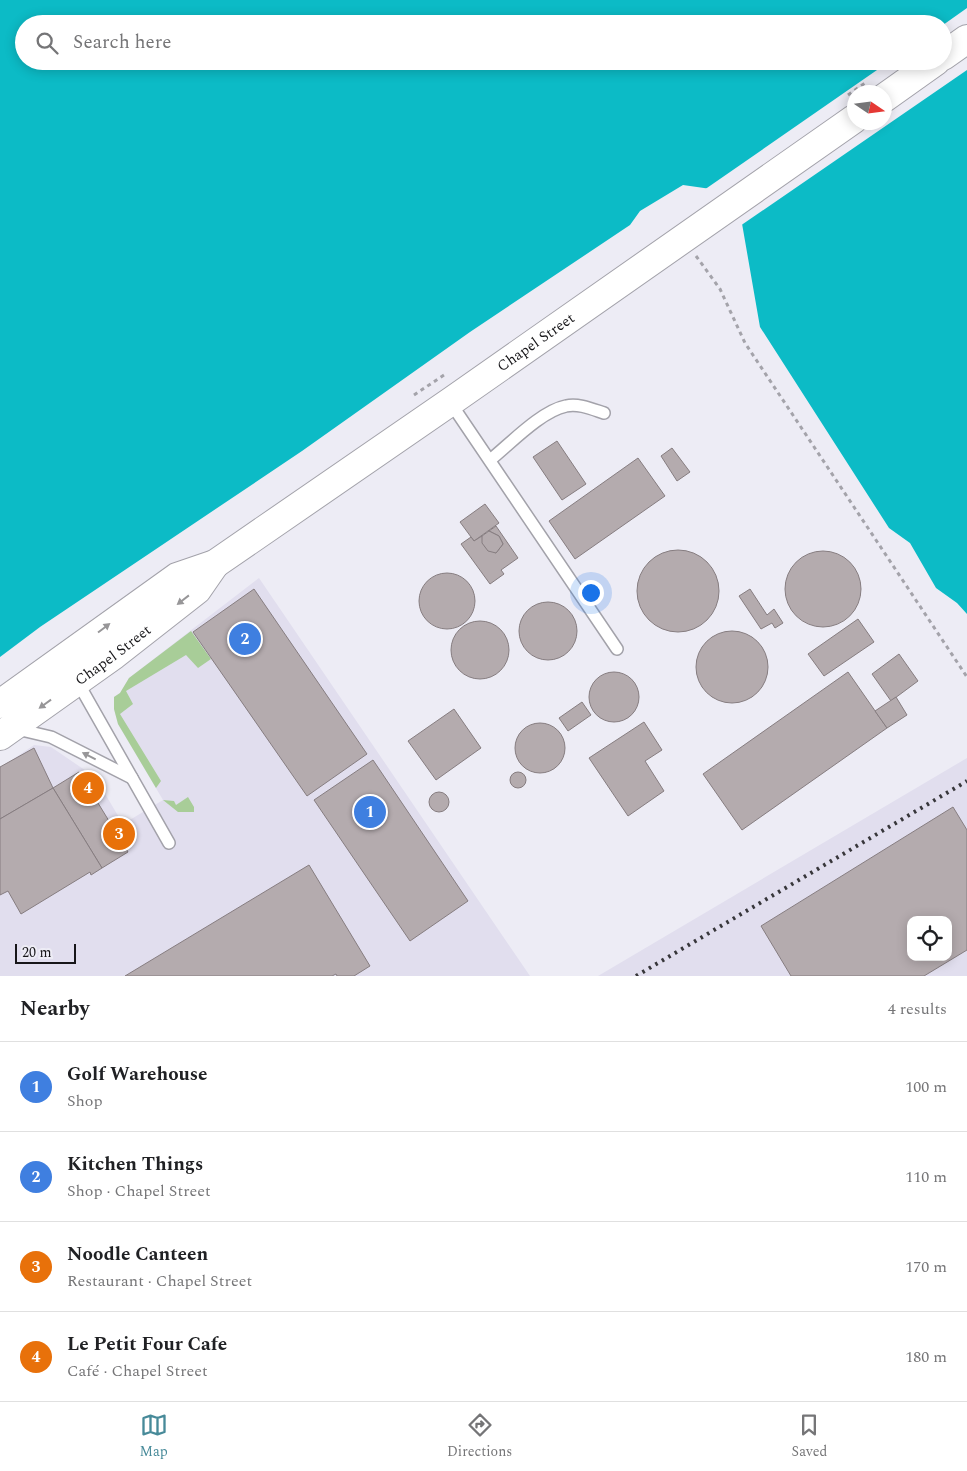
<!DOCTYPE html>
<html lang="en">
<head>
<meta charset="utf-8">
<style>
  :root { --surface:#fff; --page:#f2f2f2; --text:#202124; --muted:#757577; --line:#e0e0e0; --accent:#478a99 }
  body { margin:0; font-family:Spectral,serif; background:var(--page); color:var(--text) }
  .controls { position:absolute; right:15px; bottom:15px; display:grid; overflow:hidden; border-radius:10px; box-shadow:0 2px 12px #0003 }
  .controls button { width:45px; height:45px; display:grid; place-items:center; padding:0; border:0; border-bottom:1px solid var(--line); background:var(--surface); color:var(--text); font:25px sans-serif }
  .compass { position:absolute; left:847px; top:85px; width:45px; height:45px; border-radius:50%; background:var(--surface); box-shadow:0 2px 12px #0003; rotate:103deg }
  .scale { position:absolute; left:15px; bottom:12px; width:61px; box-sizing:border-box; padding-left:5px; border:2px solid #171619; border-top:0; font-size:14px; line-height:18px; white-space:nowrap; color:#171619; -webkit-text-stroke:4px #edecf5; paint-order:stroke }
  .you { position:absolute; left:590px; top:592px; width:18px; height:18px; margin:-12px; border:4px solid #fff; border-radius:50%; background:#1a73e8; box-shadow:0 0 0 8px #1a73e833 }
  .badge { display:grid; place-items:center; width:32px; height:32px; border-radius:50%; background:var(--accent); color:#fff; font-size:16px; font-weight:700 }
  .pin { position:absolute; translate:-50% -50%; border:2px solid #fff; box-shadow:0 1px 5px #0006 }
  .list { margin:0; padding:0; list-style:none }
  h2 { display:flex; justify-content:space-between; align-items:center; height:65px; margin:0; padding:0 20px; font-size:21px }
  h2 small { font-size:16px; font-weight:400; color:var(--muted) }
  .list li { display:grid; grid-template-columns:32px 1fr auto; gap:15px; align-items:center; box-sizing:border-box; height:90px; padding:0 20px; border-top:1px solid var(--line) }
  .list b { display:block; font-size:19px; white-space:nowrap }
  .list p { margin:0; font-size:16px; white-space:nowrap; color:var(--muted) }
  .list em { font-size:16px; font-style:normal; color:var(--muted) }
  .icon { flex:none; width:28px; height:28px; fill:none; stroke:currentColor; stroke-width:2; stroke-linecap:round; stroke-linejoin:round }
  .map { position:relative; flex:none; width:967px; height:976px; overflow:hidden }
  .search { position:absolute; background:var(--surface); box-shadow:0 2px 12px #0003; left:15px; right:15px; top:15px; height:55px; display:flex; align-items:center; gap:12px; box-sizing:border-box; padding:0 18px; border-radius:28px; color:var(--muted); font-size:19px }
  .sheet { height:425px; background:var(--surface) }
  nav { display:flex; justify-content:space-around; align-items:center; box-sizing:border-box; height:70px; border-top:1px solid var(--line); background:var(--surface); font-size:14px; color:var(--muted) }
  nav a { display:grid; justify-items:center; gap:2px }
  nav .on { color:var(--accent) }
  .map>svg:first-child { display:block }
  .built { fill:#e1deee; fill-rule:evenodd }
  .green { fill:#a8cd98 }
  .water { fill:#0cbbc6; fill-rule:evenodd }
  .pier { fill:#edecf5; fill-rule:evenodd }
  .building { fill:#b4abae; stroke:#867d80; fill-rule:evenodd }
  .lines { fill:none; stroke-linecap:round; stroke-linejoin:round }
  .service-casing { stroke:#a3a2aa; stroke-width:14 }
  .secondary-casing { stroke:#a3a2aa; stroke-width:30 }
  .path { stroke:#a4a3aa; stroke-width:3; stroke-dasharray:4 4; stroke-linecap:butt }
  .service { stroke:#fff; stroke-width:11 }
  .secondary { stroke:#fff; stroke-width:28 }
  .rail { stroke:#37363a; stroke-width:4; stroke-dasharray:2.5 5; stroke-linecap:butt }
  .oneway { fill:#979698 }
  .labels { text-anchor:middle; stroke-width:4.5; stroke-linejoin:round; paint-order:stroke }
  .street-label { font-size:15px; fill:#171619; stroke:#edecf5 }
</style>
</head>
<body>
<div class="map">
<svg width="967" height="976" viewBox="0 0 967 976">
  <rect width="100%" height="100%" fill="#edecf5"/>
  <g class="built">
    <polygon points="259,578 530,976 0,976 0,768 34,745 51,747 95,777 123,824 163,800 118,724 114,709 114,697 120,693 129,678"/>
    <path d="M967,758v218h-369zM911,920h37v37h-37z"/>
  </g>
  <g class="green">
    <polygon points="191,631 211,659 198,668 186,655 126,691 133,704 120,714 161,781 156,788 118,724 114,709 114,697 120,693 129,678"/>
    <polygon points="188,797 194,807 194,812 178,812 163,800 174,801 176,805"/>
  </g>
  <path class="water" d="M0,0h967v614l-10,-11 -21,-15 -26,-45 -21,-15 -129,-201 -20,-115 -22,-22 -35,-5 -43,26 -10,14 -160,107 -168,119 -262,176 -40,30zM24,24h919v37h-919zM854,92h30v30h-30z"/>
  <path class="pier" d="M967,8v62l-227,156 -3,-12 -21,-22 -12,-2 186,-129h53v-36zM854,92h30v30h-30z"/>
  <g class="building">
    <polygon points="557,441 586,484 562,500 533,457"/>
    <polygon points="672,448 690,472 677,481 661,456"/>
    <polygon points="638,458 665,496 575,559 549,521"/>
    <polygon points="485,504 499,523 474,541 460,522"/>
    <polygon points="496,526 518,558 501,570 504,574 490,584 461,544 471,537 474,541 482,536 485,547 496,553 503,544 499,536 489,531"/>
    <polygon points="489,531 499,536 503,544 496,553 488,551 482,543 482,536"/>
    <circle cx="678" cy="591" r="41"/>
    <circle cx="823" cy="589" r="38"/>
    <circle cx="447" cy="601" r="28"/>
    <polygon points="254,589 367,754 307,796 193,632"/>
    <polygon points="750,589 767,615 774,609 783,623 775,628 772,623 761,629 739,596"/>
    <circle cx="548" cy="631" r="29"/>
    <polygon points="858,619 874,642 824,676 808,654"/>
    <circle cx="480" cy="650" r="29"/>
    <circle cx="732" cy="667" r="36"/>
    <polygon points="899,654 918,681 891,701 872,674"/>
    <polygon points="848,672 887,728 742,830 703,774"/>
    <circle cx="614" cy="697" r="25"/>
    <polygon points="896,697 907,715 887,728 875,711"/>
    <polygon points="582,702 591,715 568,731 559,718"/>
    <polygon points="454,709 481,748 436,780 408,741"/>
    <polygon points="644,722 662,750 645,761 664,791 628,816 589,758"/>
    <circle cx="540" cy="748" r="25"/>
    <polygon points="34,748 53,788 0,819 0,767"/>
    <polygon points="373,760 468,901 410,941 314,800"/>
    <circle cx="518" cy="780" r="8"/>
    <polygon points="79,772 128,852 102,868 53,788"/>
    <polygon points="53,788 102,868 91,875 90,872 21,914 8,891 0,895 0,819"/>
    <circle cx="439" cy="802" r="10"/>
    <path d="M953,807l14,23v120l-43,26h-133l-30,-50zM911,920h37v37h-37z"/>
    <polygon points="309,865 370,966 354,976 337,976 336,974 332,976 125,976"/>
  </g>
  <g class="lines">
    <g class="service-casing">
      <g id="service">
        <polyline points="450,402 617,649"/>
        <path d="M490,460c20,-16 51,-49 76,-54 12,-3 26,3 38,7"/>
        <polyline points="77,681 169,843"/>
        <polyline points="17,729 51,737 132,778"/>
      </g>
    </g>
    <g class="secondary-casing">
      <g id="secondary">
        <polyline points="943,56 967,39"/>
        <polyline points="884,98 936,61"/>
        <path id="s1" d="M0,704l177,-127 38,-13 238,-164 401,-281"/>
        <path id="s2" d="M0,736l114,-81 83,-65 18,-26"/>
      </g>
    </g>
    <g class="path">
      <polyline points="848,95 865,83"/>
      <polyline points="696,256 720,289 745,343 967,677"/>
      <polyline points="414,395 444,375"/>
    </g>
    <use href="#service" class="service"/>
    <use href="#secondary" class="secondary"/>
    <polyline class="rail" points="636,976 967,781"/>
  </g>
  <defs><path id="oneway-solid" d="M-6-.8H1V-3.2L6.5 0L1 3.2V.8H-6Z" transform="scale(1.25)"/></defs>
  <g class="oneway">
    <use href="#oneway-solid" transform="translate(183 600) rotate(142)"/>
    <use href="#oneway-solid" transform="translate(104 628) rotate(-37)"/>
    <use href="#oneway-solid" transform="translate(45 704) rotate(144)"/>
    <use href="#oneway-solid" transform="translate(89 756) rotate(-153)"/>
  </g>
  <g class="labels">
    <g class="street-label">
      <text dy="5" stroke="none"><textPath href="#s1" startOffset="648">Chapel Street</textPath></text>
      <text dy="5" stroke="none"><textPath href="#s2" startOffset="139">Chapel Street</textPath></text>
    </g>
  </g>
</svg>
<div class="controls">
<button><svg class="icon" aria-label="locate" viewBox="0 0 24 24"><circle cx="12" cy="12" r="6"/><path d="M12 2v4M12 18v4M2 12h4M18 12h4"/></svg></button>
</div>
<svg class="compass" viewBox="-18 -18 36 36"><path d="M0-13l5 13h-10z" fill="#e53935"/><path d="M0 13l5-13h-10z" fill="#757577"/></svg>
<div class="scale">20 m</div>
<div class="you"></div>
<div class="pin badge" style="left:370px;top:812px;background:#3f7fe0">1</div>
<div class="pin badge" style="left:245px;top:639px;background:#3f7fe0">2</div>
<div class="pin badge" style="left:119px;top:834px;background:#e8710a">3</div>
<div class="pin badge" style="left:88px;top:788px;background:#e8710a">4</div>
<div class="search"><svg class="icon" aria-label="search" viewBox="0 0 24 24"><circle cx="10" cy="10" r="6"/><path d="M15 15l6 6"/></svg>Search here</div>
</div>
<section class="sheet">
<h2>Nearby<small>4 results</small></h2>
<ul class="list">
<li><span class="badge" style="background:#3f7fe0">1</span><div><b>Golf Warehouse</b><p>Shop</p></div><em>100 m</em></li>
<li><span class="badge" style="background:#3f7fe0">2</span><div><b>Kitchen Things</b><p>Shop · Chapel Street</p></div><em>110 m</em></li>
<li><span class="badge" style="background:#e8710a">3</span><div><b>Noodle Canteen</b><p>Restaurant · Chapel Street</p></div><em>170 m</em></li>
<li><span class="badge" style="background:#e8710a">4</span><div><b>Le Petit Four Cafe</b><p>Café · Chapel Street</p></div><em>180 m</em></li>
</ul>
</section>
<nav>
<a class="on"><svg class="icon" aria-label="map" viewBox="0 0 24 24"><path d="M3 6l6-2 6 2 6-2v14l-6 2-6-2-6 2zM9 4v14M15 6v14"/></svg>Map</a>
<a><svg class="icon" aria-label="directions" viewBox="0 0 24 24"><path d="M12 3l9 9-9 9-9-9zM9 14v-3h6M13 9l2 2-2 2"/></svg>Directions</a>
<a><svg class="icon" aria-label="saved" viewBox="0 0 24 24"><path d="M7 4h10v16l-5-4-5 4z"/></svg>Saved</a>
</nav>
</body>
</html>
